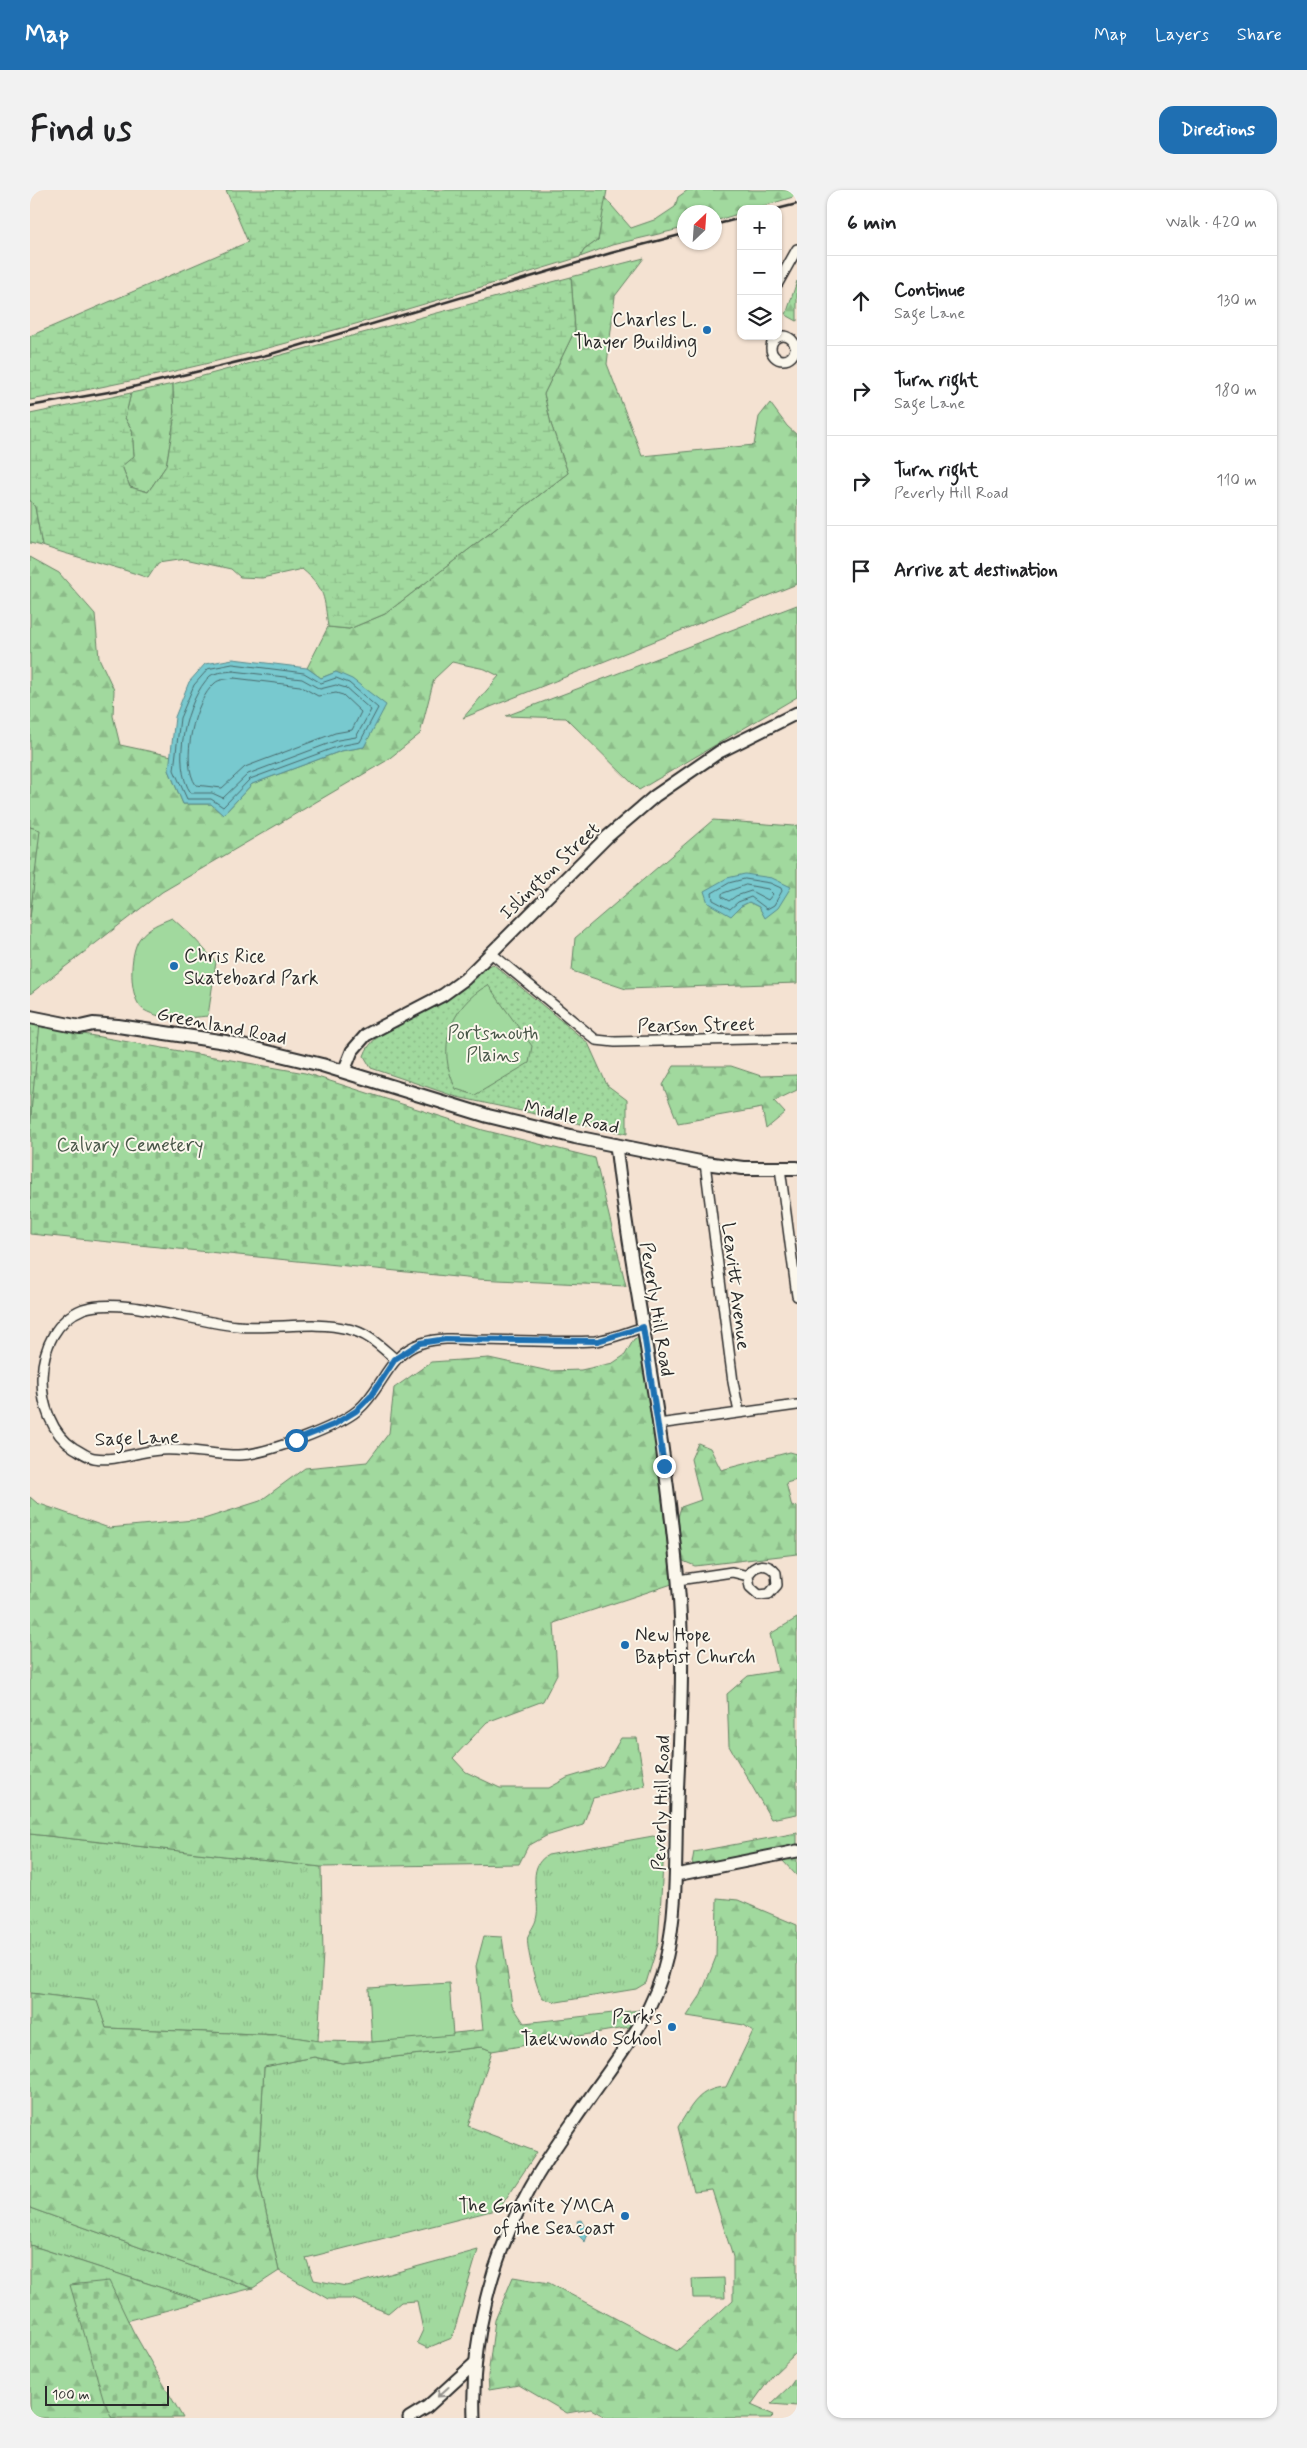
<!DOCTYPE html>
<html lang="en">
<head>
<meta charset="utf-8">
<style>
  :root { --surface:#fff; --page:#f2f2f2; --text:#202124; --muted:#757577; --line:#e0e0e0; --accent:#1f6fb2 }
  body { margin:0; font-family:Mynerve,sans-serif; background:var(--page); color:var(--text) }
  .controls { position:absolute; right:15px; top:15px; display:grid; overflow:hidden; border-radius:10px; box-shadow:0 1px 4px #0004 }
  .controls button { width:45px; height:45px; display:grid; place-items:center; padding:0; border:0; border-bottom:1px solid var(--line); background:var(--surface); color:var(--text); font:25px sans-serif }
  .compass { position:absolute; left:647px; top:15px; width:45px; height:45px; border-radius:50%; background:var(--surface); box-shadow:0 1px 4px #0004; rotate:25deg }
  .scale { position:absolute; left:15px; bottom:12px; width:124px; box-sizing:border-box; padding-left:5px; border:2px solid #2b2b2b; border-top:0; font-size:14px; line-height:18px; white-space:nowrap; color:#2b2b2b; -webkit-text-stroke:4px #fbf7ec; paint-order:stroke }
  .stop { position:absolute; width:15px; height:15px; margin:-11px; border:4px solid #1f6fb2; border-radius:50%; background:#fff }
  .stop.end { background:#1f6fb2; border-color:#fff; box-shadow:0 1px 5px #0008 }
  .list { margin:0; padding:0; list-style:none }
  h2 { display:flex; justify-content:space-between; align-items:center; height:65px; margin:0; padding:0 20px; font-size:21px }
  h2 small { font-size:16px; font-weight:400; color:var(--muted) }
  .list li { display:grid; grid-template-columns:32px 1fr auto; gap:15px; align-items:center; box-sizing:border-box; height:90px; padding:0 20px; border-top:1px solid var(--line) }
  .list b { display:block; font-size:19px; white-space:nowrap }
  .list p { margin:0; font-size:16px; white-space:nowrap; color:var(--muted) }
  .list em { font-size:16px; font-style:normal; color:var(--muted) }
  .icon { flex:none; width:28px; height:28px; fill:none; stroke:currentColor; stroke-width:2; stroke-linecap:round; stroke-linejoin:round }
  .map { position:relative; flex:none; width:767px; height:2228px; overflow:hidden; border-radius:15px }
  header { display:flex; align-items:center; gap:30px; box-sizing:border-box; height:70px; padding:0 25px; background:var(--accent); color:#fff }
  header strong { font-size:24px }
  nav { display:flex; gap:28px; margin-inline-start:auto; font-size:18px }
  .intro { display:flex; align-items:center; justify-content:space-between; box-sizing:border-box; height:120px; padding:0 30px }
  h1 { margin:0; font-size:35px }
  .button { padding:12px 22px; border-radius:15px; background:var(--accent); color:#fff; font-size:18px; font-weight:700 }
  main { display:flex; gap:30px; padding:0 30px }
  aside { flex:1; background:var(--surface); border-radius:15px; box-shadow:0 1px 4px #0004 }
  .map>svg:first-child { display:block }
  .grass { fill:url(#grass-tufts); stroke:#668264 }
  .forest { fill:url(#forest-firs); stroke:#668264; fill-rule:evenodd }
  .wetland { fill:url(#wetland-marsh); stroke:#668264 }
  .cemetery { fill:url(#cemetery-stones); stroke:#668264 }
  .park { fill:url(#park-dots); stroke:#668264 }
  .pitch { fill:#a1d99e; stroke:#668264 }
  .water { fill:#78c9cf; stroke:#598a8d }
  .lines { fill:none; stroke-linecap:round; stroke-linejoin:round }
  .shore { stroke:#4a6a6d; stroke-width:1 }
  .minor-casing { stroke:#2b2b2b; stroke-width:12 }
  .tertiary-casing { stroke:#2b2b2b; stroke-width:15 }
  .secondary-casing { stroke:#2b2b2b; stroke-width:16 }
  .minor { stroke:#fbf7ec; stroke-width:9 }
  .tertiary { stroke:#fbf7ec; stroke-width:11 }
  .secondary { stroke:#fbf7ec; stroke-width:12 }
  .rail { stroke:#2b2b2b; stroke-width:2.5 }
  .oneway { stroke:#93918c }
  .route { stroke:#1f6fb2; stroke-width:6 }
  .poi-dot { fill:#1f6fb2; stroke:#fbf7ec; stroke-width:2 }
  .labels { text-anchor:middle; stroke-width:4; stroke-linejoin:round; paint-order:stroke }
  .poi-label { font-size:19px; fill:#2b2b2b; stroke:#fbf7ec; text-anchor:end }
  .street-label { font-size:19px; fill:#2b2b2b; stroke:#fbf7ec }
  .park-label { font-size:19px; fill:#485648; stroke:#fbf7ec }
</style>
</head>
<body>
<header>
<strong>Map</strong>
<nav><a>Map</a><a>Layers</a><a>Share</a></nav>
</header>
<div class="intro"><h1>Find us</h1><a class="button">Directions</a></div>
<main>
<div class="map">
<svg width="767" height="2228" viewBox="0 0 767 2228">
  <defs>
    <pattern id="grass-tufts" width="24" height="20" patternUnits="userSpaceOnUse" patternTransform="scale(1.25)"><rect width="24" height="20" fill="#a1d99e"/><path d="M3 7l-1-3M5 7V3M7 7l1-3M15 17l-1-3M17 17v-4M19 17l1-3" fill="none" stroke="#8bba88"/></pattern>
    <pattern id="forest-firs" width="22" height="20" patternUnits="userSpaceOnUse" patternTransform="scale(1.25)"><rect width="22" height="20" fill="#a1d99e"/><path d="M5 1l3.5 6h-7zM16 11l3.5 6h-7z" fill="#8bba88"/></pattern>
    <pattern id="wetland-marsh" width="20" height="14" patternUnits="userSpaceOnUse" patternTransform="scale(1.25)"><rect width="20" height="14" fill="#a1d99e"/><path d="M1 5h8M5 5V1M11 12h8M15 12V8" fill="none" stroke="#8bba88"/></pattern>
    <pattern id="cemetery-stones" width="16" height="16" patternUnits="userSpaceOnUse" patternTransform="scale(1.25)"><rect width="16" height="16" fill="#a1d99e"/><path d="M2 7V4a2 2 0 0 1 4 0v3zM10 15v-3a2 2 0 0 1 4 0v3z" fill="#8bba88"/></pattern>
    <pattern id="park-dots" width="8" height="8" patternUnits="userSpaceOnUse" patternTransform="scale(1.25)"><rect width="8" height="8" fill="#a1d99e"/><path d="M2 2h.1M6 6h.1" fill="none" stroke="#8bba88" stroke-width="1.8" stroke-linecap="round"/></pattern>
  </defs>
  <rect width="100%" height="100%" fill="#f4e2d2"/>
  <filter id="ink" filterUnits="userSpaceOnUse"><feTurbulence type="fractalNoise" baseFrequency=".02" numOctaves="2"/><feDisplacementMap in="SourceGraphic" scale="10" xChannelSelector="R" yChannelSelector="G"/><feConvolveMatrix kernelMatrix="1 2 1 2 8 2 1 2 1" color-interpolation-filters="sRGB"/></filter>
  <g filter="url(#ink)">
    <g class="grass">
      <polygon points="0,1644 291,1677 293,1763 288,1851 251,1845 76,1838 66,1811 0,1803"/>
      <path d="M623,1646l9,3 2,10 -6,95 -12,39 -10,6 -79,13 -14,-3c-6,-7 -18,-55 -15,-63 3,-7 8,-12 9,-21 3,-18 -12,-48 11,-60z"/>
      <polygon points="452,1857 462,1861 438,1936 507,1962 469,2019 276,2068 284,2090 316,2096 448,2060 422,2148 397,2158 387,2153 393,2140 387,2111 371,2112 358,2123 323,2109 298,2109 249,2081 228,1986 234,1877 284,1867 312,1873"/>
      <polygon points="0,2018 223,2098 172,2111 0,2055"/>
    </g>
    <g class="forest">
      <polygon points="658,0 767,0 767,3 763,7 724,19 711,19 711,23 685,31 684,22 654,22 654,38 582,55 550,67 554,60 568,50 575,8 601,38 627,29 645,17 648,7"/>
      <polygon points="614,68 585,106 577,174 612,266 724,255 729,227 740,213 757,236 767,245 767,394 433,528 469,486 455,479 422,472 404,489 390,544 356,571 132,702 0,804 0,728 9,640 0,637 0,367 29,383 65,424 69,468 84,500 83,526 90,555 142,566 139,580 153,614 181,614 193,625 222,594 311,561 334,557 306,482 291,488 277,478 298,437 319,439 355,424 538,283 521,234 514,204 545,140 541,87"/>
      <polygon points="767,91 767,131 756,125"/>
      <polygon points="143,194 144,231 136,276 118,302 100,297 92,276 104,265 102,240 95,228 101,203"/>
      <polygon points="0,310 5,317 12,356 0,353"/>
      <polygon points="767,415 767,507 609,600 536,528 476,526"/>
      <path d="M683,630l80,6 4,-1v158l-171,6 -54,-18 3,-33zM742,688l-7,39 -6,-10 -10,-5 -8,4z"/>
      <polygon points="644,876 701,876 731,886 767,885 767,900 744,911 755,923 736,939 732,918 648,933 633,895"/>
      <polygon points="609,1147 619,1198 642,1394 524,1433 527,1484 513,1511 457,1532 423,1568 436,1582 470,1598 519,1598 537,1588 574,1577 591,1548 607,1548 615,1596 563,1608 553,1635 516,1646 498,1656 489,1674 291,1677 0,1644 0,1307 7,1313 79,1338 174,1329 230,1311 275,1278 337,1272 359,1243 364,1198 401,1172 459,1168 519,1181 551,1180 583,1173 595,1165 604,1149"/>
      <polygon points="668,1253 680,1258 691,1280 760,1262 767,1264 767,1290 756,1293 762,1317 767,1316 767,1364 665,1376 653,1371 648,1327 651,1317 671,1310 661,1269"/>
      <polygon points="767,1428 767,1624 741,1629 699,1556 697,1504 718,1486 748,1481 740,1444"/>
      <polygon points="767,1643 767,1657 668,1677 662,1673 664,1662"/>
      <polygon points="767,1668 767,1686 752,1670"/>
      <path d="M687,1708l21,2 59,25v427l-25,24 -21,29 23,10 -3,3h-164l-16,-9 -24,4 -48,-28 -30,5 -1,-14 7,-56 18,-43 36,6 128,68 56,-51v-43l-21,-67 -18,2 -16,-65c14,-22 21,-39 48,-40l27,-56 -9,-6 -57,-9 14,-21 15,-38z"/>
      <polygon points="454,1746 472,1747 482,1815 494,1833 610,1820 600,1837 462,1861 452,1857 312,1873 284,1867 234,1877 228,1986 249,2081 223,2098 0,2018 0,1803 67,1811 76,1838 251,1845 289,1851 342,1852 453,1840 446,1776"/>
      <polygon points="0,2055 172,2111 66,2139 93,2228 0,2228"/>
      <polygon points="767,2186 767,2216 741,2214 760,2196"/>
    </g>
    <g class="wetland">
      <path d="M196,0h381l-9,50 -14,10 -4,7c-181,55 -363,112 -550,143v-64l218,-94z"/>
      <path d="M541,87l4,53 -31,64 7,30 17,49 -183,141 -36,15 -21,-2c-4,-30 -2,-38 -26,-58l-40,9 -22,-1 -9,-8 -46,-10 -27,4 -10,15c-35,-13 -71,-20 -106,-32l-7,-39 -5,-7v-86l101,-21 -6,25 7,12 2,26 -12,10 8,21 18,5 18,-26 8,-45 -1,-37z"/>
    </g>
    <g class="cemetery">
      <polygon points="0,637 10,640 0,728"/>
      <polygon points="2,835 275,883 453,940 565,968 596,1096 446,1089 0,1044"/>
      <polygon points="79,2091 103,2141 153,2228 82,2228 74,2211 40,2095"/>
    </g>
    <g class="park">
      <path d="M463,774l95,79 19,42 20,15v34l-170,-37 -86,-29 -7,-12c9,-30 68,-46 94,-63 13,-9 21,-23 35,-29z"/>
      <polygon points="2,833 10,834 0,932 0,835"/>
    </g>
    <g class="pitch">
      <path d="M142,728l21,19 23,25 -8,54c-20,2 -45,5 -64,-6 -16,-10 -15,-58 -4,-72 8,-11 20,-15 32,-20z"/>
      <path d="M458,795l44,61 -3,17 -54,32 -19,-6c-20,-40 -7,-82 32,-104z"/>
      <polygon points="419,1793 423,1845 342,1852 339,1798"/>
      <polygon points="694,2088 695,2108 663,2108 662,2089"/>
    </g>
    <g class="water">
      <polygon points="203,469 277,478 291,488 306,482 322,489 356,515 334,557 311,561 222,594 193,625 181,614 153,614 139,580 145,527 159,492 175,474"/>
      <polygon points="715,684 742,688 761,697 748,718 735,728 729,717 719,712 711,716 701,726 678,713 674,701 697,688"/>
      <polygon points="551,2030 558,2043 555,2052 546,2043 549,2038 547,2031"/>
    </g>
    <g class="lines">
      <g class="shore">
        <polygon points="203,474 274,483 291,493 306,488 319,493 348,518 330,552 309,556 220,589 193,617 181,609 157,609 144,580 150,528 164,495 178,479"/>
        <path d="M203,481l69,8 18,10 16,-4 10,3 25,22 -15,27 -18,3 -90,34 -25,24 -11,-5h-21c-20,-28 -5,-94 19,-117 5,-4 17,-4 23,-5z"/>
        <path d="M204,488l66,8 18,10 18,-3 7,2 18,17 -9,18 -17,3 -90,34 -23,21 -26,-3c-16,-22 -2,-85 19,-102 4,-4 13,-4 19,-5z"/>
        <polygon points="715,689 740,693 751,698 752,701 744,715 737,719 721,707 708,712 700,719 683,710 682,703 699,693"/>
        <polygon points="716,695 738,699 743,704 738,710 721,701 706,706 699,711 692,707 692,704"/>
      </g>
      <g class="minor-casing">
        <g id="minor">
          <polyline points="748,93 767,59"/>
          <circle cx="753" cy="158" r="12"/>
          <polyline points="461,763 566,850 585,852 767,848"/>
          <polyline points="675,973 703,1192 709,1222"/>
          <polyline points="750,978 767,1106"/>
          <path d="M365,1169c-15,-13 -27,-26 -47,-30 -34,-9 -76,1 -111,-3 -43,-4 -117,-30 -154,-17 -53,21 -53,111 -9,139 6,3 13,9 20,10 22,4 44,-7 66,-8 26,-2 53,5 78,5 26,0 100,-28 120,-45 25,-21 29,-56 64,-67 17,-6 37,-4 55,-3 39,0 79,3 118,1 16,-2 33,-9 48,-14"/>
          <polyline points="628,1234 767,1215"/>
          <path d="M648,1390l54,-8 16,4c6,-13 20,-14 28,-3l1,12 -8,9 -10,1 -9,-8 -2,-11"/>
        </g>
      </g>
      <g class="tertiary-casing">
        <g id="tertiary">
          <polyline points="314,881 322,861 336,845 413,805 435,789 577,647 625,606 689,562 767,523"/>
          <polyline points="646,1685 767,1661"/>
          <polyline points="379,2228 397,2217 445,2173"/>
          <path d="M444,2228c-3,-80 17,-160 56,-230 17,-31 39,-60 59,-89 30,-43 66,-87 77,-139 12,-52 9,-106 11,-159 3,-73 8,-147 1,-220 -7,-71 -16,-142 -28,-212 -12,-75 -26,-149 -34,-224"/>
        </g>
      </g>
      <g class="secondary-casing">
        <polyline id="secondary" points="0,827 50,837 63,834 88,836 196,852 292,875 458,926 545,947 675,973 713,978 767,978"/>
      </g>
      <use href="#minor" class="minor"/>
      <use href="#tertiary" class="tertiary"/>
      <use href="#secondary" class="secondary"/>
      <g class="rail">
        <polyline points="747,19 767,14"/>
        <polyline points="684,35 711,28"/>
        <polyline points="0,216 90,200 241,164 581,63 654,44"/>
      </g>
    </g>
    <defs><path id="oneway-shaft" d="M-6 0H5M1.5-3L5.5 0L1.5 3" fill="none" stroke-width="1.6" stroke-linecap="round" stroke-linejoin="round" transform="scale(1.25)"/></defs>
    <use class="oneway" href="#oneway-shaft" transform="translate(413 2202) rotate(138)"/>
  </g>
  <g class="lines" filter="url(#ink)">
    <polyline class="route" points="266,1250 303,1235 326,1221 341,1206 365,1169 390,1153 416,1149 568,1151 613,1137 634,1276"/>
  </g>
  <g class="poi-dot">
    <circle cx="677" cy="140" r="5"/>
    <circle cx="144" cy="776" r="5"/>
    <circle cx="595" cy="1455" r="5"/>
    <circle cx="642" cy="1837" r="5"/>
    <circle cx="595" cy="2026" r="5"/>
  </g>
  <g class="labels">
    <g class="poi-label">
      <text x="667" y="136">Charles L.<tspan x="667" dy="22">Thayer Building</tspan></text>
      <text x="154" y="772" text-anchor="start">Chris Rice<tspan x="154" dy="22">Skateboard Park</tspan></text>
      <text x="605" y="1451" text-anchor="start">New Hope<tspan x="605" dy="22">Baptist Church</tspan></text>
      <text x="632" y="1833">Park’s<tspan x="632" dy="22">Taekwondo School</tspan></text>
      <text x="585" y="2022">The Granite YMCA<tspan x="585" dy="22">of the Seacoast</tspan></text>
    </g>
    <g class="street-label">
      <text transform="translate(519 680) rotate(-44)" y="7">Islington Street</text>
      <text transform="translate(666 834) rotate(-1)" y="7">Pearson Street</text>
      <text transform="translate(192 835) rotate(11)" y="7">Greenland Road</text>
      <text transform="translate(542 926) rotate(13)" y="7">Middle Road</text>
      <text transform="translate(707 1096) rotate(83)" y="7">Leavitt Avenue</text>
      <text transform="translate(628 1119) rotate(81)" y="7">Peverly Hill Road</text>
      <text transform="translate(107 1247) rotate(-2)" y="7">Sage Lane</text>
      <text transform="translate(630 1613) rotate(-88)" y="7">Peverly Hill Road</text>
    </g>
    <g class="park-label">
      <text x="463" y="849">Portsmouth<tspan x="463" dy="22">Plains</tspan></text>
      <text x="100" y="961">Calvary Cemetery</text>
    </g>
  </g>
</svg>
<div class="controls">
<button>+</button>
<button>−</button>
<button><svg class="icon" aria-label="layers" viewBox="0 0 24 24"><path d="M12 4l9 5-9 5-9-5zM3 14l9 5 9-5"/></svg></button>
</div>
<svg class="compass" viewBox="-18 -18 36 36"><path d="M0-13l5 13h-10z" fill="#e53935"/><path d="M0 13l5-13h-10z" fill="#757577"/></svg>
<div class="scale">100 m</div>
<div class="stop" style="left:266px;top:1250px"></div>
<div class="stop end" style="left:634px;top:1276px"></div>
</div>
<aside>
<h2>6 min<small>Walk · 420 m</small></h2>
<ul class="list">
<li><svg class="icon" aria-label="ahead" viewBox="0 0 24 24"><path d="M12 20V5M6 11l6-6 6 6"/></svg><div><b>Continue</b><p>Sage Lane</p></div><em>130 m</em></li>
<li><svg class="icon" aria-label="right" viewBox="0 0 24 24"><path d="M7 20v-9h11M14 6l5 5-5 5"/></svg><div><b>Turn right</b><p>Sage Lane</p></div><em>180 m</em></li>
<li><svg class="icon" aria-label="right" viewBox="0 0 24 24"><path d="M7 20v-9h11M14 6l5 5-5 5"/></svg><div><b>Turn right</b><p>Peverly Hill Road</p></div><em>110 m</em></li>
<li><svg class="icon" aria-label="arrive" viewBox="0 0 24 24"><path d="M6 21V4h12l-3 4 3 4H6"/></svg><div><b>Arrive at destination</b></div></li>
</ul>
</aside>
</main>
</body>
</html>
